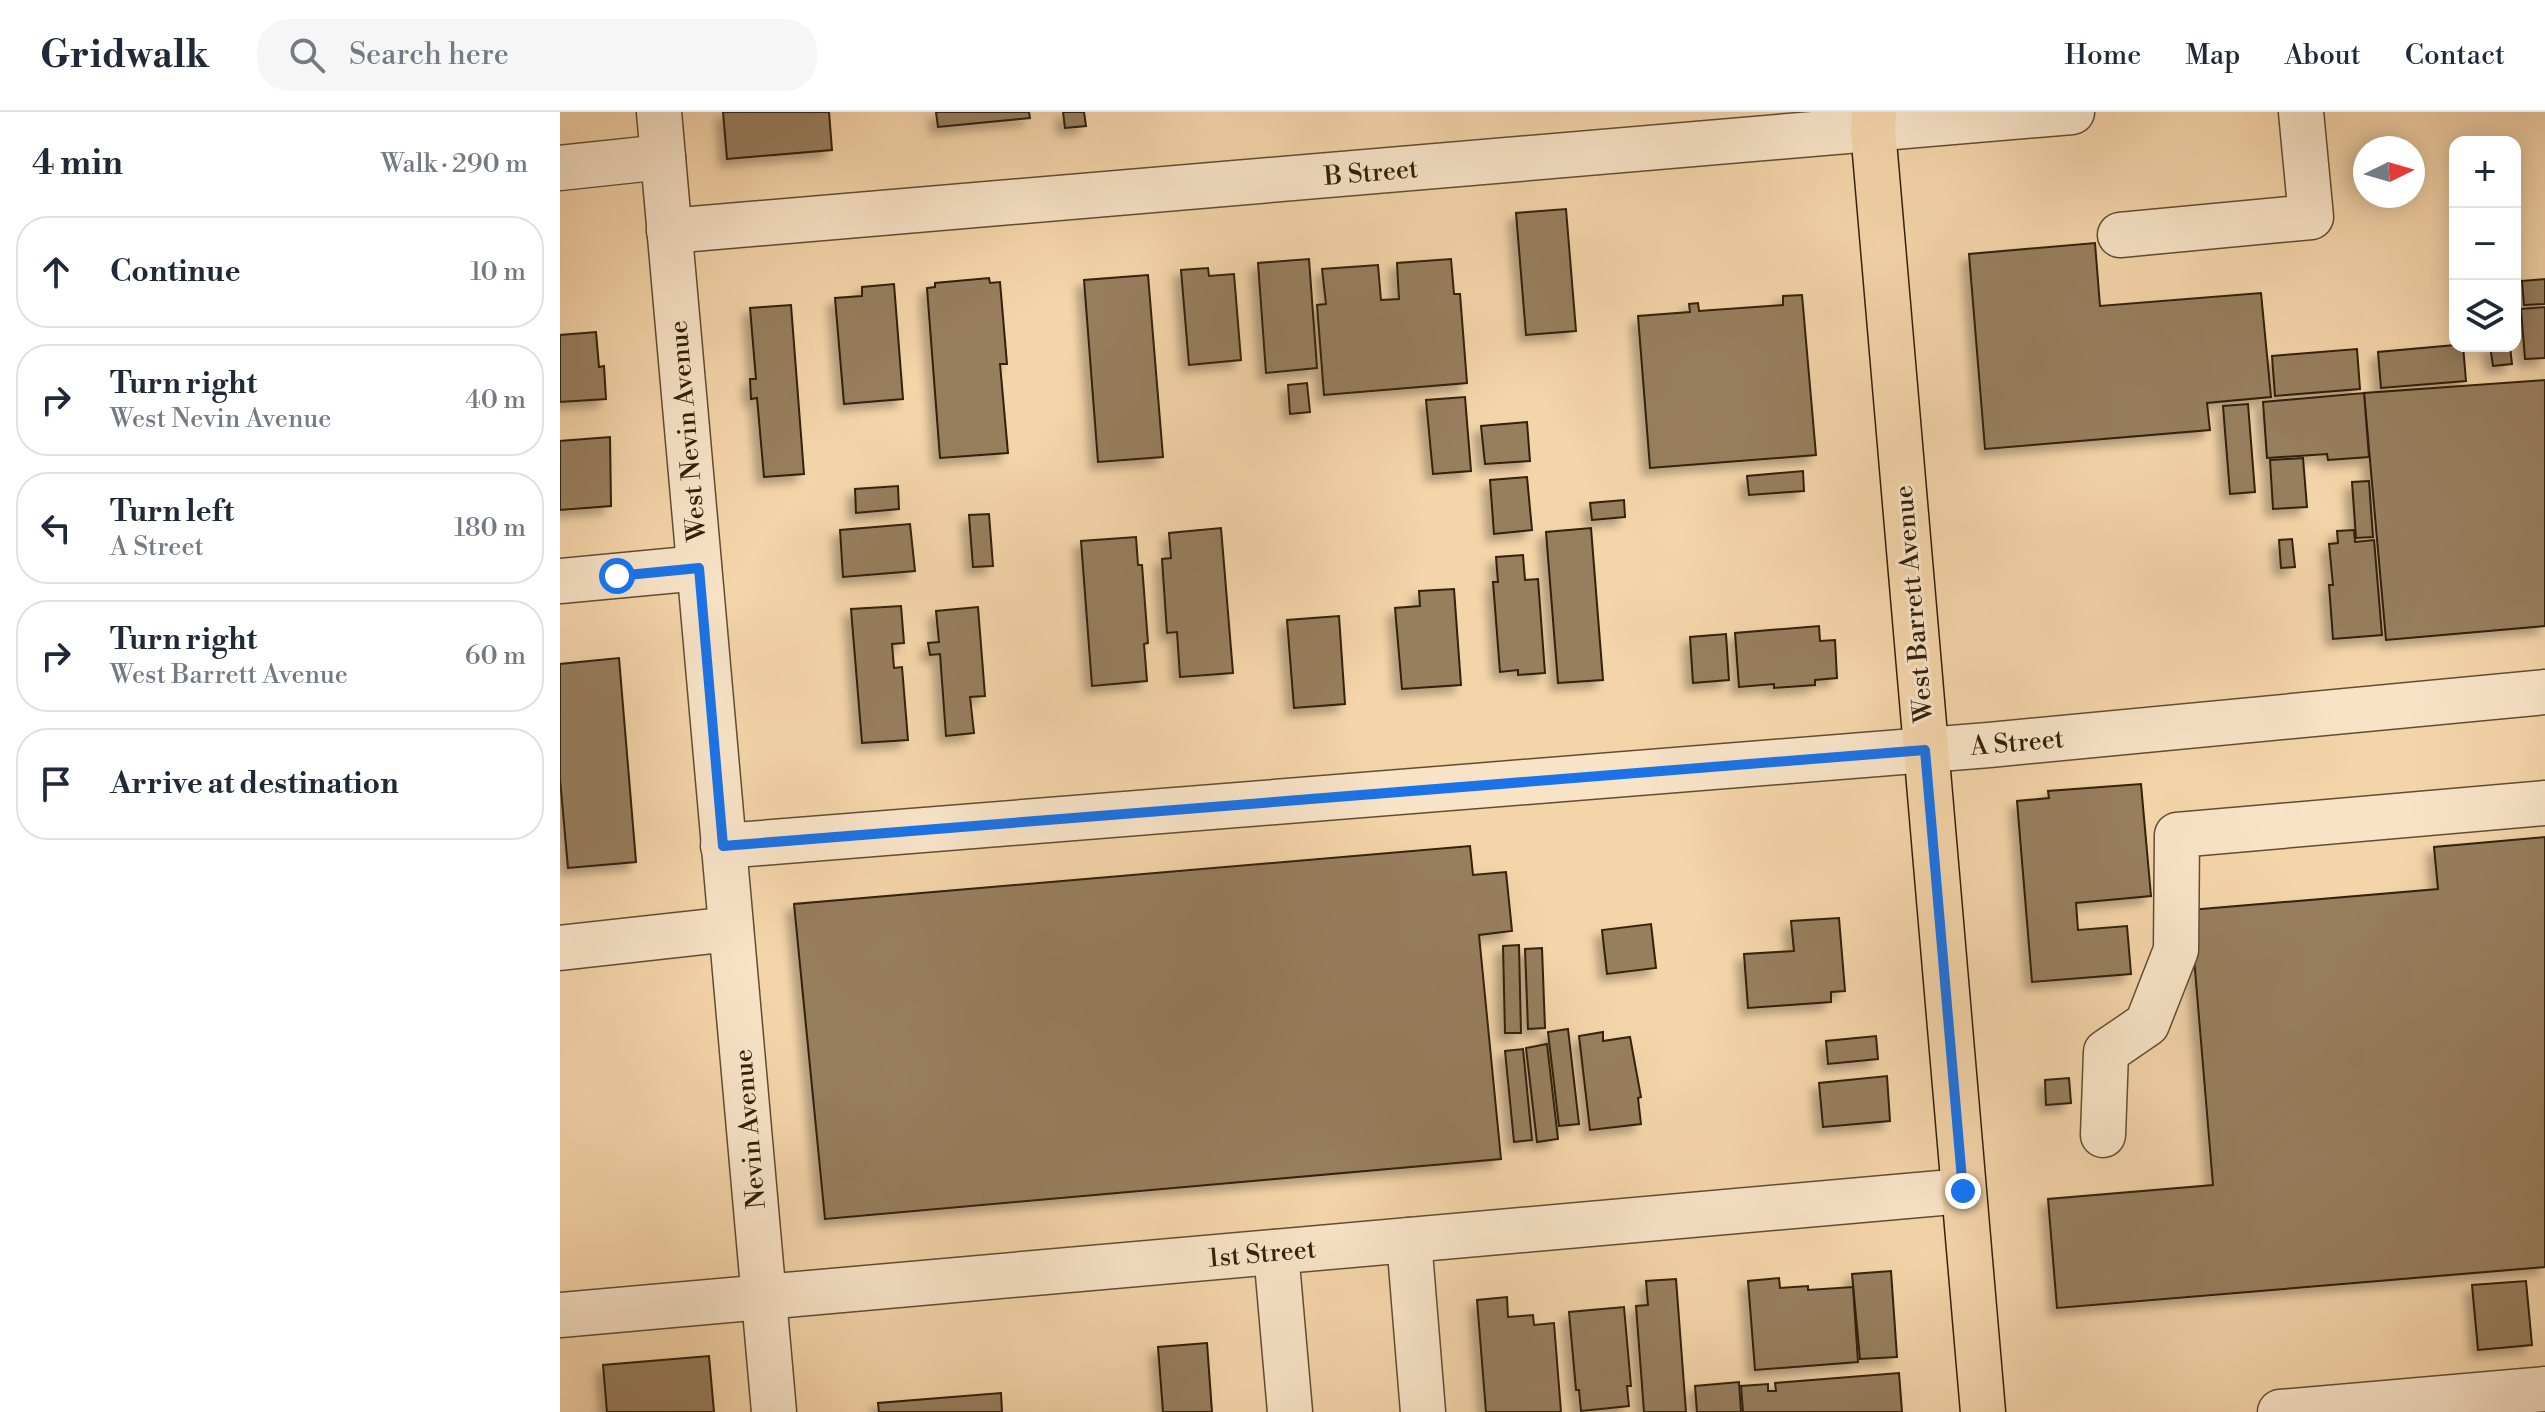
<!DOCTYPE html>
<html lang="en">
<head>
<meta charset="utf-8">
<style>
  :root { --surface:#fff; --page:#f6f6f7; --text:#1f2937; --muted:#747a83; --line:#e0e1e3 }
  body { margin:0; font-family:"Libre Bodoni",serif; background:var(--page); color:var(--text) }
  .controls { position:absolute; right:24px; top:24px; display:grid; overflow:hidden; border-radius:16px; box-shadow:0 4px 20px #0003 }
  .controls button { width:72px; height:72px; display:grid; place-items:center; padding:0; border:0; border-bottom:2px solid var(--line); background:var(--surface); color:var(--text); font:40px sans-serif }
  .compass { position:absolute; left:1793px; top:24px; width:72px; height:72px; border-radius:50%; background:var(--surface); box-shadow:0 4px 20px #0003; rotate:85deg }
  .stop { position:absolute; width:24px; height:24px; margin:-18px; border:6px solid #1a73e8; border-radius:50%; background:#fff }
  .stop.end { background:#1a73e8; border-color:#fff; box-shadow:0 2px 8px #0008 }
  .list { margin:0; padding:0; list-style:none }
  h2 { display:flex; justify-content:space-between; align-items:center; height:104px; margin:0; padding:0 32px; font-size:34px }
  h2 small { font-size:26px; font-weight:400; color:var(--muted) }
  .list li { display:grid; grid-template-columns:52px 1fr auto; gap:24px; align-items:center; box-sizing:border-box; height:112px; margin:0 16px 16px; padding:0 16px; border:2px solid var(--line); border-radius:32px }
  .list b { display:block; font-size:30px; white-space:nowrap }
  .list p { margin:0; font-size:26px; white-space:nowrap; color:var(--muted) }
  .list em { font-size:26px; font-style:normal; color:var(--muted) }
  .icon { flex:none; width:44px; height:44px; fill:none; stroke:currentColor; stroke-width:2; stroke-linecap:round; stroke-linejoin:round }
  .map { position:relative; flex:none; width:1985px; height:1300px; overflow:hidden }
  header { display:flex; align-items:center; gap:48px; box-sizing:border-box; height:112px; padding:0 40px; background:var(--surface); border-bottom:2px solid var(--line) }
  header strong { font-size:38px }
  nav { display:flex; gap:44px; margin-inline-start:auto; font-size:28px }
  .search { width:560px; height:72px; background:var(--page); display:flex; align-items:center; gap:20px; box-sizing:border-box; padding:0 28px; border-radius:32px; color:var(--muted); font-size:30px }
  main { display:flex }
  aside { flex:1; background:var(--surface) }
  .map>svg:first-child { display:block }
  .building { fill:#977e5d; stroke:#32200b; stroke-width:2; filter:url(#shadow) }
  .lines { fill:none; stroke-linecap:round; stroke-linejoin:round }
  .minor-casing { stroke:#624d32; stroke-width:47 }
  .major-casing { stroke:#32200b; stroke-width:47 }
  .minor { stroke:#f8e3c7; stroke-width:44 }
  .major { stroke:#f4d4a9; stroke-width:44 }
  .route { stroke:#1a73e8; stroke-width:10 }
  .labels { text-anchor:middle; stroke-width:6; stroke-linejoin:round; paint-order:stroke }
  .street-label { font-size:26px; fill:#32200b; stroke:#f8e3c7 }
</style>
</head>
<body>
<header>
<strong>Gridwalk</strong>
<div class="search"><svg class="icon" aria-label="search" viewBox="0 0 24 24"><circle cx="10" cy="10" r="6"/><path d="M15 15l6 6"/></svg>Search here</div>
<nav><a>Home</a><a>Map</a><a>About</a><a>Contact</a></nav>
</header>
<main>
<aside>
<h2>4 min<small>Walk · 290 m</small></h2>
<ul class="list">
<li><svg class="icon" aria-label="ahead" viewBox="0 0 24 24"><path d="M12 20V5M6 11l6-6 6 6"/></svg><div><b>Continue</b></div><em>10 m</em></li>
<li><svg class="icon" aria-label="right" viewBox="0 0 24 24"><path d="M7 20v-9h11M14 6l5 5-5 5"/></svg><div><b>Turn right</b><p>West Nevin Avenue</p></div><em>40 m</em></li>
<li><svg class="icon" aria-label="left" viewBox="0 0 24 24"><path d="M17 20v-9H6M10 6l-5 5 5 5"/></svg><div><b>Turn left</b><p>A Street</p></div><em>180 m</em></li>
<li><svg class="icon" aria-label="right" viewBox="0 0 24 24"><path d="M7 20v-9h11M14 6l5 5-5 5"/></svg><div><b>Turn right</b><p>West Barrett Avenue</p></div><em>60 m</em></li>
<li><svg class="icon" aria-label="arrive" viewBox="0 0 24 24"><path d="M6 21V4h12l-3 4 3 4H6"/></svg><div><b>Arrive at destination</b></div></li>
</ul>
</aside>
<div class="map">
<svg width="1985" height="1300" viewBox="0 0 1985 1300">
  <defs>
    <filter id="shadow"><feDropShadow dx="-7" dy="7" stdDeviation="4" flood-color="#0004"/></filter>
  </defs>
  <rect width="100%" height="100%" fill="#f4d4a9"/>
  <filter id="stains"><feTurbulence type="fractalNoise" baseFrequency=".0025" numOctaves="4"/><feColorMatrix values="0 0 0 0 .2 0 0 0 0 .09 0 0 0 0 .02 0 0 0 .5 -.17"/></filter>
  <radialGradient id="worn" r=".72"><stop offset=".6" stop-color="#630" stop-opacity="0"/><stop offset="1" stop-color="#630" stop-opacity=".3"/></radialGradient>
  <g class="building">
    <polygon points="163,0 269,0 272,38 167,47"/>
    <polygon points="376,0 469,0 470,6 378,15"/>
    <polygon points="503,0 524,0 526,14 505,16"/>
    <polygon points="1006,97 1016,219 966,223 956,101"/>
    <polygon points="1535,131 1540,194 1701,181 1711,285 1647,291 1650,318 1425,337 1409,142"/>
    <polygon points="749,147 757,256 706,261 698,151"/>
    <polygon points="891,147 894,182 900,182 907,271 764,283 757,193 766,192 762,157 818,153 821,188 839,187 837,151"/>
    <polygon points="648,156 649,164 674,162 681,248 629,253 621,158"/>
    <polygon points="588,163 603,345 538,350 524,168"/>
    <polygon points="429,166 430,171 440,170 447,252 440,252 448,341 380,346 367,176 375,175 375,171"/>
    <polygon points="1985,167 1985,192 1964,193 1962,169"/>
    <polygon points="334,172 343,287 284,292 275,186 302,184 302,175"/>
    <polygon points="1242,183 1256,343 1090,356 1078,204 1130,200 1129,192 1138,191 1139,199 1223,193 1223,184"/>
    <polygon points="231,193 244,362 204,365 197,286 191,287 190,267 196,267 190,196"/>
    <polygon points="1985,195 1985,246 1965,247 1961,197"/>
    <polygon points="36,220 39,255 44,254 46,287 0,290 0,223"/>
    <polygon points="1895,233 1903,234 1906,269 1821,276 1818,240"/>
    <polygon points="1930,234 1950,234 1952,252 1933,254"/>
    <polygon points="1797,237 1800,277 1715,284 1712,244"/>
    <polygon points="1985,268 1985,514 1826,528 1804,281"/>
    <polygon points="747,271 750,300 730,302 728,273"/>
    <polygon points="1804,281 1809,345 1768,348 1767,342 1707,346 1703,290"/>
    <polygon points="905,285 911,359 873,362 866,288"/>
    <polygon points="1688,292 1695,380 1670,382 1663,294"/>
    <polygon points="967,310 970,349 925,352 921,314"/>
    <polygon points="50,325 51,394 0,398 0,329"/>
    <polygon points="1743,346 1747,395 1713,397 1710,348"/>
    <polygon points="1243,359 1244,379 1189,383 1187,364"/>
    <polygon points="967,365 972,418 934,422 930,368"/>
    <polygon points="1809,369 1813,425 1796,426 1792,370"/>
    <polygon points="338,374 339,397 296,401 295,377"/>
    <polygon points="1064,388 1065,405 1032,408 1030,391"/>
    <polygon points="429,402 433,454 413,455 409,403"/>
    <polygon points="350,412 355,459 283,465 280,418"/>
    <polygon points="661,416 673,561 620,565 617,520 607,521 602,447 611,446 609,421"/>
    <polygon points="1031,416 1043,568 998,571 986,420"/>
    <polygon points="1794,418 1795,430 1814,428 1822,523 1773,527 1769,473 1773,473 1769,432 1778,431 1777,419"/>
    <polygon points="576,425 578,453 582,453 588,531 584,532 587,569 532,574 521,429"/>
    <polygon points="1732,427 1735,455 1721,456 1719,428"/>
    <polygon points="963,443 965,468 978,467 985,561 958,563 958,558 940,560 933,470 938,470 936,445"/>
    <polygon points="894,477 901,573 842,577 835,496 860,494 859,479"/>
    <polygon points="341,494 344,531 332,532 334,556 342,555 348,628 302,631 291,497"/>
    <polygon points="418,495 425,584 410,585 414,621 386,624 380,542 370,543 368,531 379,530 376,499"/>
    <polygon points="779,504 785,592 734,596 727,508"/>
    <polygon points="1259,514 1260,529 1275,528 1277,566 1255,568 1255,573 1214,576 1214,572 1179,575 1175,521"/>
    <polygon points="1166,522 1169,568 1133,571 1130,525"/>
    <polygon points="59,546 76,750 8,756 0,667 0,552"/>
    <polygon points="1581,672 1591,784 1516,791 1518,818 1567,814 1571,862 1472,870 1457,689 1489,686 1488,679"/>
    <polygon points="1985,725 1985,1155 1497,1196 1488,1087 1653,1073 1630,798 1878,777 1874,735"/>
    <polygon points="910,734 913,763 946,760 952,819 919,823 941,1047 265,1107 234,792"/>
    <polygon points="1279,806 1285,879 1271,880 1271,890 1188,896 1184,842 1234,839 1231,809"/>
    <polygon points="1091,812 1096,856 1047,862 1042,818"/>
    <polygon points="959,833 961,921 945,921 943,834"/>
    <polygon points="982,836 985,916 968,917 965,837"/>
    <polygon points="1008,917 1019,1012 999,1014 988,920"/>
    <polygon points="1043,920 1043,929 1070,925 1081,985 1078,986 1081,1012 1030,1018 1019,924"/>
    <polygon points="1316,924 1318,947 1268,952 1266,929"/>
    <polygon points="987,932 998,1027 977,1030 966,936"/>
    <polygon points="963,937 972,1028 954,1030 945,939"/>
    <polygon points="1327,964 1330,1009 1263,1015 1259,971"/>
    <polygon points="1509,966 1511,991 1486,993 1485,968"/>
    <polygon points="1331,1159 1337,1245 1300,1247 1292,1162"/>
    <polygon points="1219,1166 1220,1176 1248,1174 1248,1178 1293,1175 1298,1250 1195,1258 1188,1169"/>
    <polygon points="1116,1167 1126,1300 1084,1300 1076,1194 1088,1193 1086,1169"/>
    <polygon points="1966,1169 1972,1233 1918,1238 1912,1173"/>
    <polygon points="947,1185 948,1205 973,1203 974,1213 994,1211 1001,1300 926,1300 917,1188"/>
    <polygon points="1064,1195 1071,1274 1067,1274 1069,1294 1021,1299 1019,1278 1016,1278 1009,1200"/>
    <polygon points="647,1231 652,1300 603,1300 598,1235"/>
    <polygon points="149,1244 154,1300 47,1300 43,1253"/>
    <polygon points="1339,1261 1342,1300 1183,1300 1181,1274 1208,1272 1208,1279 1216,1279 1215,1271"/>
    <polygon points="1179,1270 1181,1300 1137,1300 1135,1274"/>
    <polygon points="441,1281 442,1300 319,1300 318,1291"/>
  </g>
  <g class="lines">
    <g class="minor-casing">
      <g id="minor">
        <polyline points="99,0 214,1300"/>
        <polyline points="0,56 103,45"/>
        <polyline points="109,119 1512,0"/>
        <polyline points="1560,123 1751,105 1741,0"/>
        <polyline points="0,469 139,456"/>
        <polyline points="163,734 1429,633 1985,580"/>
        <polyline points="0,836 171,817"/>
        <polyline points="1543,1023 1546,940 1587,912 1616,838 1617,723 1985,691"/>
        <polyline points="849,1128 863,1300"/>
        <polyline points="716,1140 730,1300"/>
        <polyline points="0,1203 1403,1079"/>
        <polyline points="1720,1300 1985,1277"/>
      </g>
    </g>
    <g class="major-casing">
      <polyline id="major" points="1314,0 1313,18 1423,1300"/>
    </g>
    <use href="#minor" class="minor"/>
    <use href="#major" class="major"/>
  </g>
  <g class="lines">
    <polyline class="route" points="57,464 139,456 163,734 1365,638 1403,1079"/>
  </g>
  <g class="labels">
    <g class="street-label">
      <text transform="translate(811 60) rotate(-5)" y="9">B Street</text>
      <text transform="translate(127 319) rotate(-95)" y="9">West Nevin Avenue</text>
      <text transform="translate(1353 492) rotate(-95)" y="9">West Barrett Avenue</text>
      <text transform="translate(1457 630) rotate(-5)" y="9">A Street</text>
      <text transform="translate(189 1017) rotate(-95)" y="9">Nevin Avenue</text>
      <text transform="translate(702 1141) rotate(-5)" y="9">1st Street</text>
    </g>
  </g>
  <rect width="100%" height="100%" filter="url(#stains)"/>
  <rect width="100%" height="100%" fill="url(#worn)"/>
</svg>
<div class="controls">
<button>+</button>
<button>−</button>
<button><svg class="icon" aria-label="layers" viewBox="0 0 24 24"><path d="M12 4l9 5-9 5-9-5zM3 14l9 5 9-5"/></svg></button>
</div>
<svg class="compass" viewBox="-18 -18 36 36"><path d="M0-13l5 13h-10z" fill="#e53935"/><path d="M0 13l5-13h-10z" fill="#747a83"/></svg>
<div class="stop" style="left:57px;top:464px"></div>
<div class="stop end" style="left:1403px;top:1079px"></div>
</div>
</main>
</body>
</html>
